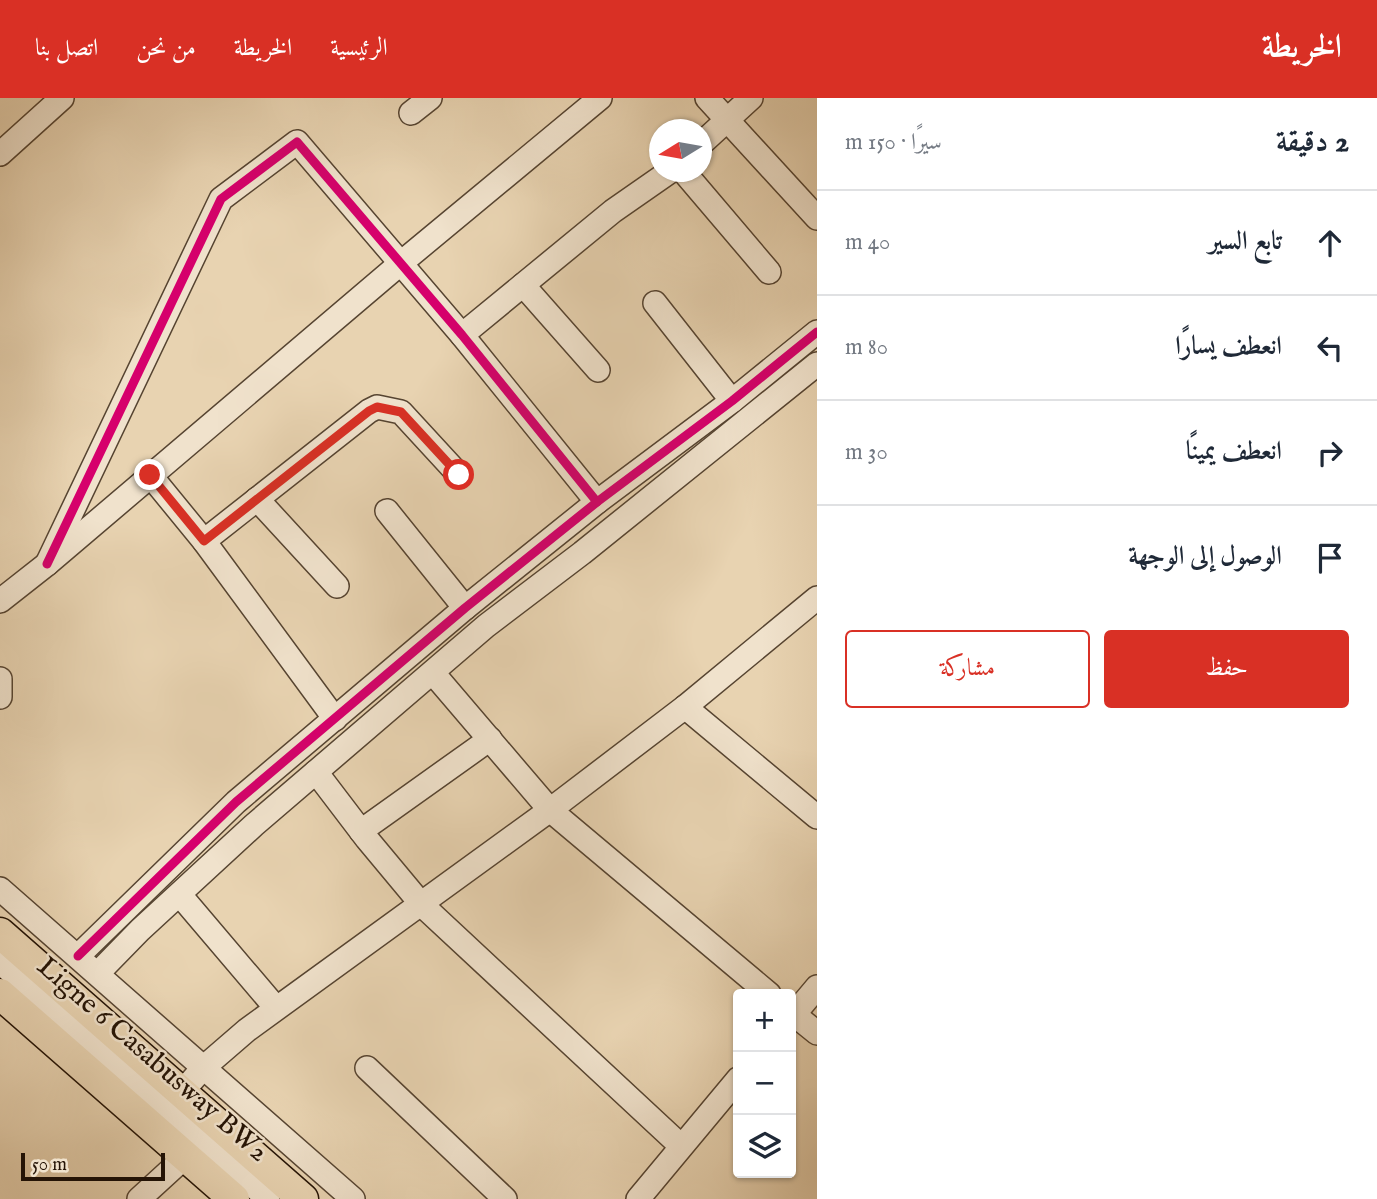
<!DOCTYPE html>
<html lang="ar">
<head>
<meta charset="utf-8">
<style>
  :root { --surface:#fff; --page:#f2f2f3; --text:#1f2937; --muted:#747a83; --line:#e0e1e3; --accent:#d93025 }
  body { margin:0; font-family:"IM FELL English",Amiri,serif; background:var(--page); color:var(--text); direction:rtl }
  .controls { position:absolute; right:21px; bottom:21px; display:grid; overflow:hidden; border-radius:7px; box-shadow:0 2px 5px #0004 }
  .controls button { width:63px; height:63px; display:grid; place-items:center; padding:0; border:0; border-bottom:2px solid var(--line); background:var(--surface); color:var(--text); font:35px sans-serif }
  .compass { position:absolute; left:649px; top:21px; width:63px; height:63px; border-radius:50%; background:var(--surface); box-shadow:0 2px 5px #0004; rotate:259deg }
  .scale { position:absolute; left:21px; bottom:18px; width:144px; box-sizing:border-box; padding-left:7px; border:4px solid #251406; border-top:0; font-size:19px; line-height:24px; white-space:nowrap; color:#251406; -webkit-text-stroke:5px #f0e2cc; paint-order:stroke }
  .stop { position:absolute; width:21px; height:21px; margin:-16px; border:5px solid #d93025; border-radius:50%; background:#fff }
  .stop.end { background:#d93025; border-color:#fff; box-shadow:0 2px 7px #0008 }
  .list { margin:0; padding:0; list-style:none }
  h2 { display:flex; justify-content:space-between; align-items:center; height:91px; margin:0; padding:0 28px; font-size:30px }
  h2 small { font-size:23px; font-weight:400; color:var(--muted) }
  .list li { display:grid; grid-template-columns:46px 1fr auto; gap:21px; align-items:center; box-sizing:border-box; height:105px; padding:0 28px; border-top:2px solid var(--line) }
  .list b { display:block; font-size:26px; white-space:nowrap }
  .list em { font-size:23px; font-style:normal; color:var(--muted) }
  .actions { display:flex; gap:14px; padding:21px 28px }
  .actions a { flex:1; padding:16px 0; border:2px solid var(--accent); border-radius:7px; text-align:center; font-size:24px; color:var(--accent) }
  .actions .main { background:var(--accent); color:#fff }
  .icon { flex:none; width:38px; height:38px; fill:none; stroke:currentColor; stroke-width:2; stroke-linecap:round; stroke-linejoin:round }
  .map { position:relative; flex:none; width:817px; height:1101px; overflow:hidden; direction:ltr }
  header { display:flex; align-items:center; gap:42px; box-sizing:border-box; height:98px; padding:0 35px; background:var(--accent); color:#fff }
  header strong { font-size:33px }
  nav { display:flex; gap:38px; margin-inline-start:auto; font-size:24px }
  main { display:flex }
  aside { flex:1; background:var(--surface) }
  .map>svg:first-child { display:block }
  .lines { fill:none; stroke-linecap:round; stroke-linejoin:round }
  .minor-casing { stroke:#564431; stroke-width:26 }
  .major-casing { stroke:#251406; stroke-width:33 }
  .minor { stroke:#f0e2cc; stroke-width:23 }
  .major { stroke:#e8d3b1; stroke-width:30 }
  .cycleway-casing { stroke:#f0e2cc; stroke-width:13 }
  .cycleway { stroke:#d6006c; stroke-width:9 }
  .route { stroke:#d93025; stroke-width:9 }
  .labels { text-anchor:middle; stroke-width:5; stroke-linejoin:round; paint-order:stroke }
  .street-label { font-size:28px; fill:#251406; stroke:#f0e2cc }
</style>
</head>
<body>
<header>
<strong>الخريطة</strong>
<nav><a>الرئيسية</a><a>الخريطة</a><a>من نحن</a><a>اتصل بنا</a></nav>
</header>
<main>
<aside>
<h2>2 دقيقة<small>سيرًا · 150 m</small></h2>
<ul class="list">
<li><svg class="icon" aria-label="ahead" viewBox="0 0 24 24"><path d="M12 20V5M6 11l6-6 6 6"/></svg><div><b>تابع السير</b></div><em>40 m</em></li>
<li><svg class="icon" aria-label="left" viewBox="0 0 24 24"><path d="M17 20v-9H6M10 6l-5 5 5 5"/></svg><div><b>انعطف يسارًا</b></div><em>80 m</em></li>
<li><svg class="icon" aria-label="right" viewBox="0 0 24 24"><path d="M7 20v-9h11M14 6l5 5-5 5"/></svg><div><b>انعطف يمينًا</b></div><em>30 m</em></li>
<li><svg class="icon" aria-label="arrive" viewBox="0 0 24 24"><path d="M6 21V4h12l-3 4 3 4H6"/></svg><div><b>الوصول إلى الوجهة</b></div></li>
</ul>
<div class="actions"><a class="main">حفظ</a><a>مشاركة</a></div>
</aside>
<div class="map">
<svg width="817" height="1101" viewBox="0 0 817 1101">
  <rect width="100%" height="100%" fill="#e8d3b1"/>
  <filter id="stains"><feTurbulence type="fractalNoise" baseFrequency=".00286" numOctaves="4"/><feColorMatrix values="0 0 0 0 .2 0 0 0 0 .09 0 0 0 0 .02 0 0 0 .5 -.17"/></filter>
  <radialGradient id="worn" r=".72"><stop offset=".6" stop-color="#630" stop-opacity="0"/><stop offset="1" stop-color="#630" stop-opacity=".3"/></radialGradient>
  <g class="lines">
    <g class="minor-casing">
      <g id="minor">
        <polyline points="707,0 817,120"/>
        <polyline points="411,15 430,0"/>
        <polyline points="702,45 751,0"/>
        <polyline points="0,56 62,0"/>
        <polyline points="684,74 769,174"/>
        <polyline points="523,187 598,272"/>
        <polyline points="655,205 732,303"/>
        <polyline points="462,237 613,113 669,74"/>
        <polyline points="150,377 204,443 335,621"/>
        <polyline points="257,401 337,488"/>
        <polyline points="387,413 465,510"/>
        <polyline points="204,443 369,313 377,309 401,314 459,377"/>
        <polyline points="47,466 221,101 297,44 462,237 597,404"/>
        <polyline points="0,503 47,466 401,165 600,0"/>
        <polyline points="433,575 550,712 769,896"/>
        <polyline points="0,581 0,599"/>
        <polyline points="685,609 817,719"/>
        <polyline points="316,674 367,741 422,807 681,1048"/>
        <polyline points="361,733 490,641"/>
        <polyline points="0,791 353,1101"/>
        <polyline points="180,797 276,910"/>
        <polyline points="78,858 236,704 465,510 597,404 732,303 817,234"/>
        <polyline points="0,864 268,1101"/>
        <polyline points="98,875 140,832 254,727 486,528 582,455 817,266"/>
        <polyline points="791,914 817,935"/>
        <polyline points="791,920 817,889"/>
        <polyline points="367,970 505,1101"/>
        <polyline points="181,995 203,970 247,932 550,712 685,609 817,500"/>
        <polyline points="139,1101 186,1058"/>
        <polyline points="638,1101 738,981"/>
      </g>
    </g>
    <g class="major-casing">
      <g id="major">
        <polyline points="0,835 303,1101"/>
        <polyline points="0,896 234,1101"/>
      </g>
    </g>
    <use href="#minor" class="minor"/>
    <use href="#major" class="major"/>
    <g class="cycleway-casing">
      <g id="cycleway">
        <polyline points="47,466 221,101 297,44 462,237 597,404"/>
        <polyline points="78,858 236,704 465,510 597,404 732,303 817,234"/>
      </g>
    </g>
    <use href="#cycleway" class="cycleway"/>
  </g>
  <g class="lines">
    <polyline class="route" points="150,377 204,443 369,313 377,309 401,314 459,377"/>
  </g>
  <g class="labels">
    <g class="street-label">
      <text transform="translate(154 960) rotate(41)" y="10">Ligne 6 Casabusway BW2</text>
    </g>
  </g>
  <rect width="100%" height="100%" filter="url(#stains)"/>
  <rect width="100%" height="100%" fill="url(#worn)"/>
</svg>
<div class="controls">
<button>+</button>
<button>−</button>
<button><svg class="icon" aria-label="layers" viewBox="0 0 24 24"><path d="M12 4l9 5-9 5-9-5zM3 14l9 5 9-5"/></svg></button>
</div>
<svg class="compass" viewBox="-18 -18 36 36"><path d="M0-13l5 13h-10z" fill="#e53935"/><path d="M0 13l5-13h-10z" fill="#747a83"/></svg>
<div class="scale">50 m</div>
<div class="stop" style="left:459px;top:377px"></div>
<div class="stop end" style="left:150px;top:377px"></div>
</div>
</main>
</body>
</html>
